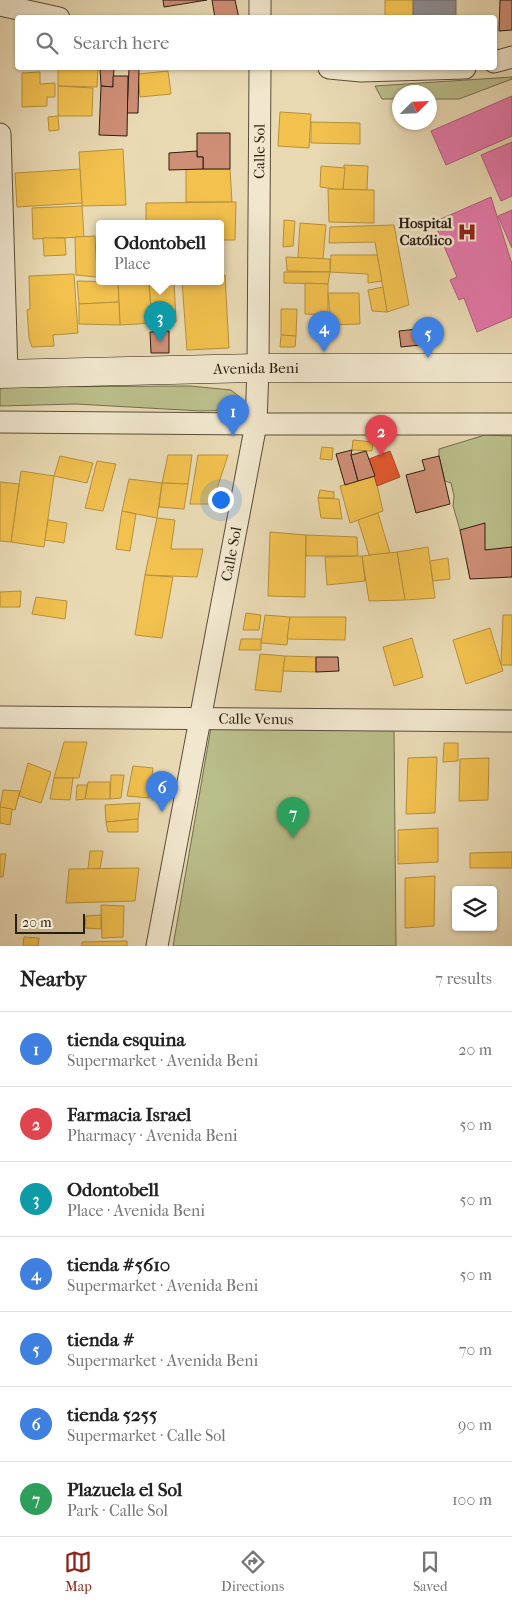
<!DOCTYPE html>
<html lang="en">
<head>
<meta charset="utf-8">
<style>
  :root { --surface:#fff; --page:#f6f6f6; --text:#222; --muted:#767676; --line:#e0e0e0; --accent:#8f2418 }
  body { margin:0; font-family:"IM FELL French Canon",serif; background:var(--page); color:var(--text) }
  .controls { position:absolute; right:15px; bottom:15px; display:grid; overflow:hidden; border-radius:5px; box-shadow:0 1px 4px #0004 }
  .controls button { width:45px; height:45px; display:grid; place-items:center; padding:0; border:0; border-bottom:1px solid var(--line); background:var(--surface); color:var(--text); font:25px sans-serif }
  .compass { position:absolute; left:392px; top:85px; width:45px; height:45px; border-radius:50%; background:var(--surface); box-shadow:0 1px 4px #0004; rotate:66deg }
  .scale { position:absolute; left:15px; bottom:12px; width:70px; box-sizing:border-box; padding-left:5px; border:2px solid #2b1d12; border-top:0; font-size:14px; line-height:18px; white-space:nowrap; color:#2b1d12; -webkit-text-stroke:4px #f1e7ce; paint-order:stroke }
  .you { position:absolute; left:220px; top:499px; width:18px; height:18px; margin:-12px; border:4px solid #fff; border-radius:50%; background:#1a73e8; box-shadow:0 0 0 8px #1a73e833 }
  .badge { display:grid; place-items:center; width:32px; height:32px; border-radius:50%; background:var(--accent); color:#fff; font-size:16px; font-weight:700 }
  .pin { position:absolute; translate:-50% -41px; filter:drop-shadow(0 1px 2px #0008) }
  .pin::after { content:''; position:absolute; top:26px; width:18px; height:15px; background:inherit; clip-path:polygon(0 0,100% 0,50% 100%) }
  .popup { position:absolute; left:96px; top:220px; width:128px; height:65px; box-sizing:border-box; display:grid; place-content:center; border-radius:5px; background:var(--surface); filter:drop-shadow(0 1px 4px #0005); font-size:16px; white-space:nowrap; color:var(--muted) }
  .popup b { font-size:19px; color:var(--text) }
  .popup::after { content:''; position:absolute; left:50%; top:100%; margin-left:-10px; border:10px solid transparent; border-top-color:var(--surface) }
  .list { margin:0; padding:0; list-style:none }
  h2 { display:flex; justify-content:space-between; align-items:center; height:65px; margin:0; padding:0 20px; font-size:21px }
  h2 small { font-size:16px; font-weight:400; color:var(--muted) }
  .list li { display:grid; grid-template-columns:32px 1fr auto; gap:15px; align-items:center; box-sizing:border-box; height:75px; padding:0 20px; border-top:1px solid var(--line) }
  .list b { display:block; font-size:19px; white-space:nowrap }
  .list p { margin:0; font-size:16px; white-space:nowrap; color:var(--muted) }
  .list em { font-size:16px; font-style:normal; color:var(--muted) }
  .icon { flex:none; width:28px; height:28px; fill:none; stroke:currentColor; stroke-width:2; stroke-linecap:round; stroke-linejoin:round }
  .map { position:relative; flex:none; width:512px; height:946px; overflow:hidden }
  .search { position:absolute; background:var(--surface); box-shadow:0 1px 4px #0004; left:15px; right:15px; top:15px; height:55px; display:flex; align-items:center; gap:12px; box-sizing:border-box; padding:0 18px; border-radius:5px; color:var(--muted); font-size:19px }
  .sheet { height:590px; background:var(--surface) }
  nav { display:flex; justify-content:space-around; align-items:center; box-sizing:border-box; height:70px; border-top:1px solid var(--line); background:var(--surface); font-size:14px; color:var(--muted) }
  nav a { display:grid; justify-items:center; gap:2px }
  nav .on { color:var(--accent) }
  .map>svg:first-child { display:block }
  .green { fill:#babe8a; stroke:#726e4e }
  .homes { fill:#f2c14e; stroke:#b6903c }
  .shops { fill:#e4572e; stroke:#ac4626 }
  .health { fill:#e377a8; stroke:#ac5c7b }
  .industry { fill:#8d8d92; stroke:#706b6c }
  .building { fill:#cf8f77; stroke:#2b1d12 }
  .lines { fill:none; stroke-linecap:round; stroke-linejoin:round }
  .street-casing { stroke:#5a4c3a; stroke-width:23 }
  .secondary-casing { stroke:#2b1d12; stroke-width:29 }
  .street { stroke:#f1e7ce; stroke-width:21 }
  .secondary { stroke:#f1e7ce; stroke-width:28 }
  .labels { text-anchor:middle; stroke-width:5; stroke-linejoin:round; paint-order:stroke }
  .street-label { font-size:15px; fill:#2b1d12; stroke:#f1e7ce }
  .poi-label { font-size:15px; font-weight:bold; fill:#2b1d12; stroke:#f1e7ce; text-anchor:end }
</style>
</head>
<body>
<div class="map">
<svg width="512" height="946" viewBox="0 0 512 946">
  <rect width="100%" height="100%" fill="#e9dab4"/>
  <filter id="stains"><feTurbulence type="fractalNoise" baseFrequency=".004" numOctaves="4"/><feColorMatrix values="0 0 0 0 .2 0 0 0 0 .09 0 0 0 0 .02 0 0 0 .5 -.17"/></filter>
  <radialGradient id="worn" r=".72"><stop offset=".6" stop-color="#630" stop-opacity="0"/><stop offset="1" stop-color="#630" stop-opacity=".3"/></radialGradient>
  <g class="green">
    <polygon points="512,77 512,79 459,99 430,99 430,92 400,92 399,99 382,99 375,86"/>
    <polygon points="190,386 231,390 241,398 239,410 201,411 76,404 0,406 0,387"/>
    <polygon points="485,435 512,436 512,550 485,550 460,530 453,506 454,496 451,483 445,481 439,456 439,449"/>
    <polygon points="212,722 394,729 396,946 173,946"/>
  </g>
  <g class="homes">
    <polygon points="385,0 414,0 413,18 385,18"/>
    <polygon points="58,68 98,68 97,87 58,86"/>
    <polygon points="168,71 171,94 140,97 138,74"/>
    <polygon points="40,72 40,84 55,83 55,97 47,97 47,106 22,107 22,73"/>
    <polygon points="58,86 93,88 92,116 58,116"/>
    <polygon points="280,112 311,114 309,148 278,146"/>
    <polygon points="58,116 59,130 49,131 48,117"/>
    <polygon points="311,122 360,123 360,144 311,143"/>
    <polygon points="123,149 126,205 82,206 79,152"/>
    <polygon points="344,165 368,166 367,190 343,190"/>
    <polygon points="321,166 345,168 343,190 320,187"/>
    <polygon points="80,169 82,203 17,207 15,173"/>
    <polygon points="186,169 230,169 232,202 186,202"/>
    <polygon points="328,189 374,190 374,223 329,222"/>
    <polygon points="236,202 235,240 220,240 220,223 146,223 146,203"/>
    <polygon points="82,206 84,237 33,239 32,208"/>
    <polygon points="284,220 295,221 293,246 283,247"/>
    <polygon points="300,223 326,225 323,259 298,258"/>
    <polygon points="394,225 409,305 387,312 375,242 329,243 330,227"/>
    <polygon points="95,236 97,277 76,275 75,237"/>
    <polygon points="43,238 65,238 66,255 44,256"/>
    <polygon points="331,255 377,255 382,281 368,283 368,274 330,272"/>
    <polygon points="286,257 330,259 330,272 287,271"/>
    <polygon points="284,272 330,272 328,284 284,283"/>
    <polygon points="74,274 78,333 53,335 54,346 32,347 29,338 27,310 30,309 29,276"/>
    <polygon points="220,275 225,275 229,348 187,350 182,281 220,281"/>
    <polygon points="77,281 118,282 119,302 79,304"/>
    <polygon points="118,281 149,281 152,323 120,325"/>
    <polygon points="149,281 174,281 176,322 152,323"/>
    <polygon points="305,283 328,284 328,315 305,314"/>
    <polygon points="383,287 387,312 372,311 368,290"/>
    <polygon points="328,293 359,293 360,324 331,325"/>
    <polygon points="119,302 120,325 79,324 79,304"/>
    <polygon points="281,309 297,309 296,336 281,335"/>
    <polygon points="281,335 296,336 295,347 280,347"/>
    <polygon points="353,440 373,442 372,451 352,450"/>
    <polygon points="322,447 333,448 332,460 320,459"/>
    <polygon points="168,455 192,455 188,484 162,483"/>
    <polygon points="198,455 228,455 212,504 190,504"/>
    <polygon points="60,456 93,463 87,483 54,476"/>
    <polygon points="97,461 116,464 103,511 85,508"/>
    <polygon points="21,471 54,476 44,547 11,542"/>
    <polygon points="375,476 383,511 350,523 340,486"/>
    <polygon points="129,479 162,483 157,518 122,511"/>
    <polygon points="0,482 19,484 11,542 0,541"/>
    <polygon points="162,483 188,484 184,509 159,507"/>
    <polygon points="320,490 334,492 334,498 318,498"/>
    <polygon points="318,498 339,499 342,519 321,518"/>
    <polygon points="122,511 136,514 130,551 116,549"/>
    <polygon points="378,513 390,553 369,555 358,520"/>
    <polygon points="157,518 175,520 171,549 203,549 197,577 145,575"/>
    <polygon points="48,520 67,523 64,543 45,540"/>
    <polygon points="270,532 306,535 305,597 268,596"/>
    <polygon points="306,535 357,537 358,556 306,556"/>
    <polygon points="428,547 435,598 405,600 397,552"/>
    <polygon points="397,552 405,600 369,601 362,556"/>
    <polygon points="362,556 365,581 327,585 325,557"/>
    <polygon points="448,558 450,579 433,581 430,561"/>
    <polygon points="145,575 173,577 162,638 135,635"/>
    <polygon points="21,591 20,607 0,607 0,592"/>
    <polygon points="36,597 67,601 65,619 32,614"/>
    <polygon points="246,613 261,615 259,630 243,630"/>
    <polygon points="265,615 290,617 287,645 261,643"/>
    <polygon points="503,615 512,615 512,665 501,665"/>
    <polygon points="290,617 346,617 345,640 287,639"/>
    <polygon points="490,628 503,671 466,684 453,640"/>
    <polygon points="412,638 423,677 394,686 383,647"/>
    <polygon points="241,639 261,639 261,650 239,650"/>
    <polygon points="260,654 285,656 281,692 255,690"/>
    <polygon points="285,656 316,657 316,672 283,671"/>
    <polygon points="64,742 87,742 79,778 54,778"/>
    <polygon points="444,743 458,743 458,761 443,762"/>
    <polygon points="437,757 435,813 406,814 408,758"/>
    <polygon points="489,758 488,800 459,801 460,759"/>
    <polygon points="28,763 51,772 41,803 19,796"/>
    <polygon points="133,766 153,768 149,798 127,796"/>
    <polygon points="111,775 124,775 121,798 110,799"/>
    <polygon points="54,778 73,778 70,800 50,799"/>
    <polygon points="88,782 110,782 110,799 85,799"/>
    <polygon points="77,785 87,785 85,799 76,800"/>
    <polygon points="3,790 20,791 15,810 0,807"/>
    <polygon points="140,803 138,819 106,822 105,805"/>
    <polygon points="0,807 12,809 10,825 0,823"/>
    <polygon points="138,819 138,832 108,832 106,822"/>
    <polygon points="438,828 438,862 398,864 398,830"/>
    <polygon points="90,851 103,851 100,869 88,869"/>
    <polygon points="512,852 512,868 470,868 470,853"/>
    <polygon points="0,854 6,854 3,877 0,877"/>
    <polygon points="139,868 135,901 66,903 69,869"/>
    <polygon points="435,876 434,926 405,928 405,878"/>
    <polygon points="101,905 124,906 123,937 102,938"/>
    <polygon points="101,915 101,929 85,928 86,916"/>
    <polygon points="24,937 39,938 38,946 23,946"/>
    <polygon points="127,941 127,946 82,946 82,942"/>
  </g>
  <polygon class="shops" points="390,451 400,477 377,486 369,459"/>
  <g class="health">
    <polygon points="512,96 512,136 446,165 431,131"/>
    <polygon points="512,142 512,196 501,201 481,155"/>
    <polygon points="491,197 512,264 512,317 477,332 464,298 459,300 450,280 457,277 434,222"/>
    <polygon points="512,210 512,248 498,216"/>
  </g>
  <rect class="industry" x="413" y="0" width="43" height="18"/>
  <g class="building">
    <polygon points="163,0 207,0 164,7"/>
    <polygon points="212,0 235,0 239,18 215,18"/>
    <polygon points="500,0 512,0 512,30 499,31"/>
    <polygon points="100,68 114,68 113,87 101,86"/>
    <polygon points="129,68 139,68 138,113 127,113"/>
    <polygon points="113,76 128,76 127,136 99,135 101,86 113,87"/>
    <polygon points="197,133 230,133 230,169 203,169 203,157 197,157"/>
    <polygon points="197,151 197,157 203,157 203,169 169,170 169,153"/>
    <polygon points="328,317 328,338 314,338 313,318"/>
    <polygon points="418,329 420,345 401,347 399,331"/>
    <polygon points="169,331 169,353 151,353 150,332"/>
    <polygon points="352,450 351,455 358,481 345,485 336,454"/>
    <polygon points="366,451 375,476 358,481 351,455"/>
    <polygon points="439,456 450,504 416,513 406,475 425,470 422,460"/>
    <polygon points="485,523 485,550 512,547 512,577 470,579 460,530"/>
    <polygon points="316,657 338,657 339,671 316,672"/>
  </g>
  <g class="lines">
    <g class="street-casing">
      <g id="street">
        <polyline points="260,0 260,18"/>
        <polyline points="0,5 59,18"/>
        <polyline points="494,62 512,57"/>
        <polyline points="329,68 361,71 465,68"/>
        <polyline points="0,134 7,374"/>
        <polyline points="0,422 256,424 512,424"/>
        <path id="s1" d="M0,717l512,4"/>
        <path id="s2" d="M157,946l99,-522 2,-56 2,-300"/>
      </g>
    </g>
    <g class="secondary-casing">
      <g id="secondary">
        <path id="s3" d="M0,374l258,-6h254"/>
      </g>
    </g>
    <use href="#street" class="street"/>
    <use href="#secondary" class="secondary"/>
  </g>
  <defs>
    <g id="hospital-bare" transform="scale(1.5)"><path d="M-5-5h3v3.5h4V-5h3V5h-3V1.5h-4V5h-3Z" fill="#8f2418" stroke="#f1e7ce" stroke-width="2.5" paint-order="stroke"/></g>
  </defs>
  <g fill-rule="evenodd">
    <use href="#hospital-bare" x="467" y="232"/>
  </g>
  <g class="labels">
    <g class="street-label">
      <text dy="5" stroke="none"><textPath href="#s2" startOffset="804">Calle Sol</textPath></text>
      <text dy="5" stroke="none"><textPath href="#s3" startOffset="256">Avenida Beni</textPath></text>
      <text dy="5" stroke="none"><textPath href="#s2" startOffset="399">Calle Sol</textPath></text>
      <text dy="5" stroke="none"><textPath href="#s1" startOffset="256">Calle Venus</textPath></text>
    </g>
    <g class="poi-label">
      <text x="452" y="228">Hospital<tspan x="452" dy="17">Católico</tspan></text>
    </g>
  </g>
  <rect width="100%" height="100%" filter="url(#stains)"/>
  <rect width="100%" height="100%" fill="url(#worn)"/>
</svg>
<div class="controls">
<button><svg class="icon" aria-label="layers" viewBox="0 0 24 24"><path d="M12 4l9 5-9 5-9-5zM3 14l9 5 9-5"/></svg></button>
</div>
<svg class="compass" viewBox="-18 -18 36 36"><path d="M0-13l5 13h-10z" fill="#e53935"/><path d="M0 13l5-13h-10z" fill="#767676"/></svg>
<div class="scale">20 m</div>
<div class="you"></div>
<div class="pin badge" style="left:233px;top:436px;background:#3f7fe0">1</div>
<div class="pin badge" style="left:381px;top:456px;background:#e0444e">2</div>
<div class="pin badge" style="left:160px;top:342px;background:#0f9aa8">3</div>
<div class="popup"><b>Odontobell</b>Place</div>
<div class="pin badge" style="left:324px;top:352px;background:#3f7fe0">4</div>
<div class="pin badge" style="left:428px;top:358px;background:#3f7fe0">5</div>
<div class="pin badge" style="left:162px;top:812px;background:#3f7fe0">6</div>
<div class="pin badge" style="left:293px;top:838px;background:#2e9e5b">7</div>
<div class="search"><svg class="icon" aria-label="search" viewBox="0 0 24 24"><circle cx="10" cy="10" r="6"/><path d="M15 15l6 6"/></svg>Search here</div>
</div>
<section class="sheet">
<h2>Nearby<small>7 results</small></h2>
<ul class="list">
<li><span class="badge" style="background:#3f7fe0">1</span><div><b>tienda esquina</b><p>Supermarket · Avenida Beni</p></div><em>20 m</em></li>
<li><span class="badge" style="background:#e0444e">2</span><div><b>Farmacia Israel</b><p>Pharmacy · Avenida Beni</p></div><em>50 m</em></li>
<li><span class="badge" style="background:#0f9aa8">3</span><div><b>Odontobell</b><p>Place · Avenida Beni</p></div><em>50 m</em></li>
<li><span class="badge" style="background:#3f7fe0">4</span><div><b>tienda #5610</b><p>Supermarket · Avenida Beni</p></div><em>50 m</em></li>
<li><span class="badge" style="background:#3f7fe0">5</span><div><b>tienda #</b><p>Supermarket · Avenida Beni</p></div><em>70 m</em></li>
<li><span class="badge" style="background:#3f7fe0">6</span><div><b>tienda 5255</b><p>Supermarket · Calle Sol</p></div><em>90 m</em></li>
<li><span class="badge" style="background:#2e9e5b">7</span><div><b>Plazuela el Sol</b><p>Park · Calle Sol</p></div><em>100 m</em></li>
</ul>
</section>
<nav>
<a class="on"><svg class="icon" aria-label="map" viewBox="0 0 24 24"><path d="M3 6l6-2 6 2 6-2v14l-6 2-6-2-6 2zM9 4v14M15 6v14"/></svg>Map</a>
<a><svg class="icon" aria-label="directions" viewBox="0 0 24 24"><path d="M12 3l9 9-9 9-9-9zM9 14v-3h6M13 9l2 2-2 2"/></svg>Directions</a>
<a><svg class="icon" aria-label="saved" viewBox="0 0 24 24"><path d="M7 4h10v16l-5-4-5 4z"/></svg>Saved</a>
</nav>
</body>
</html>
